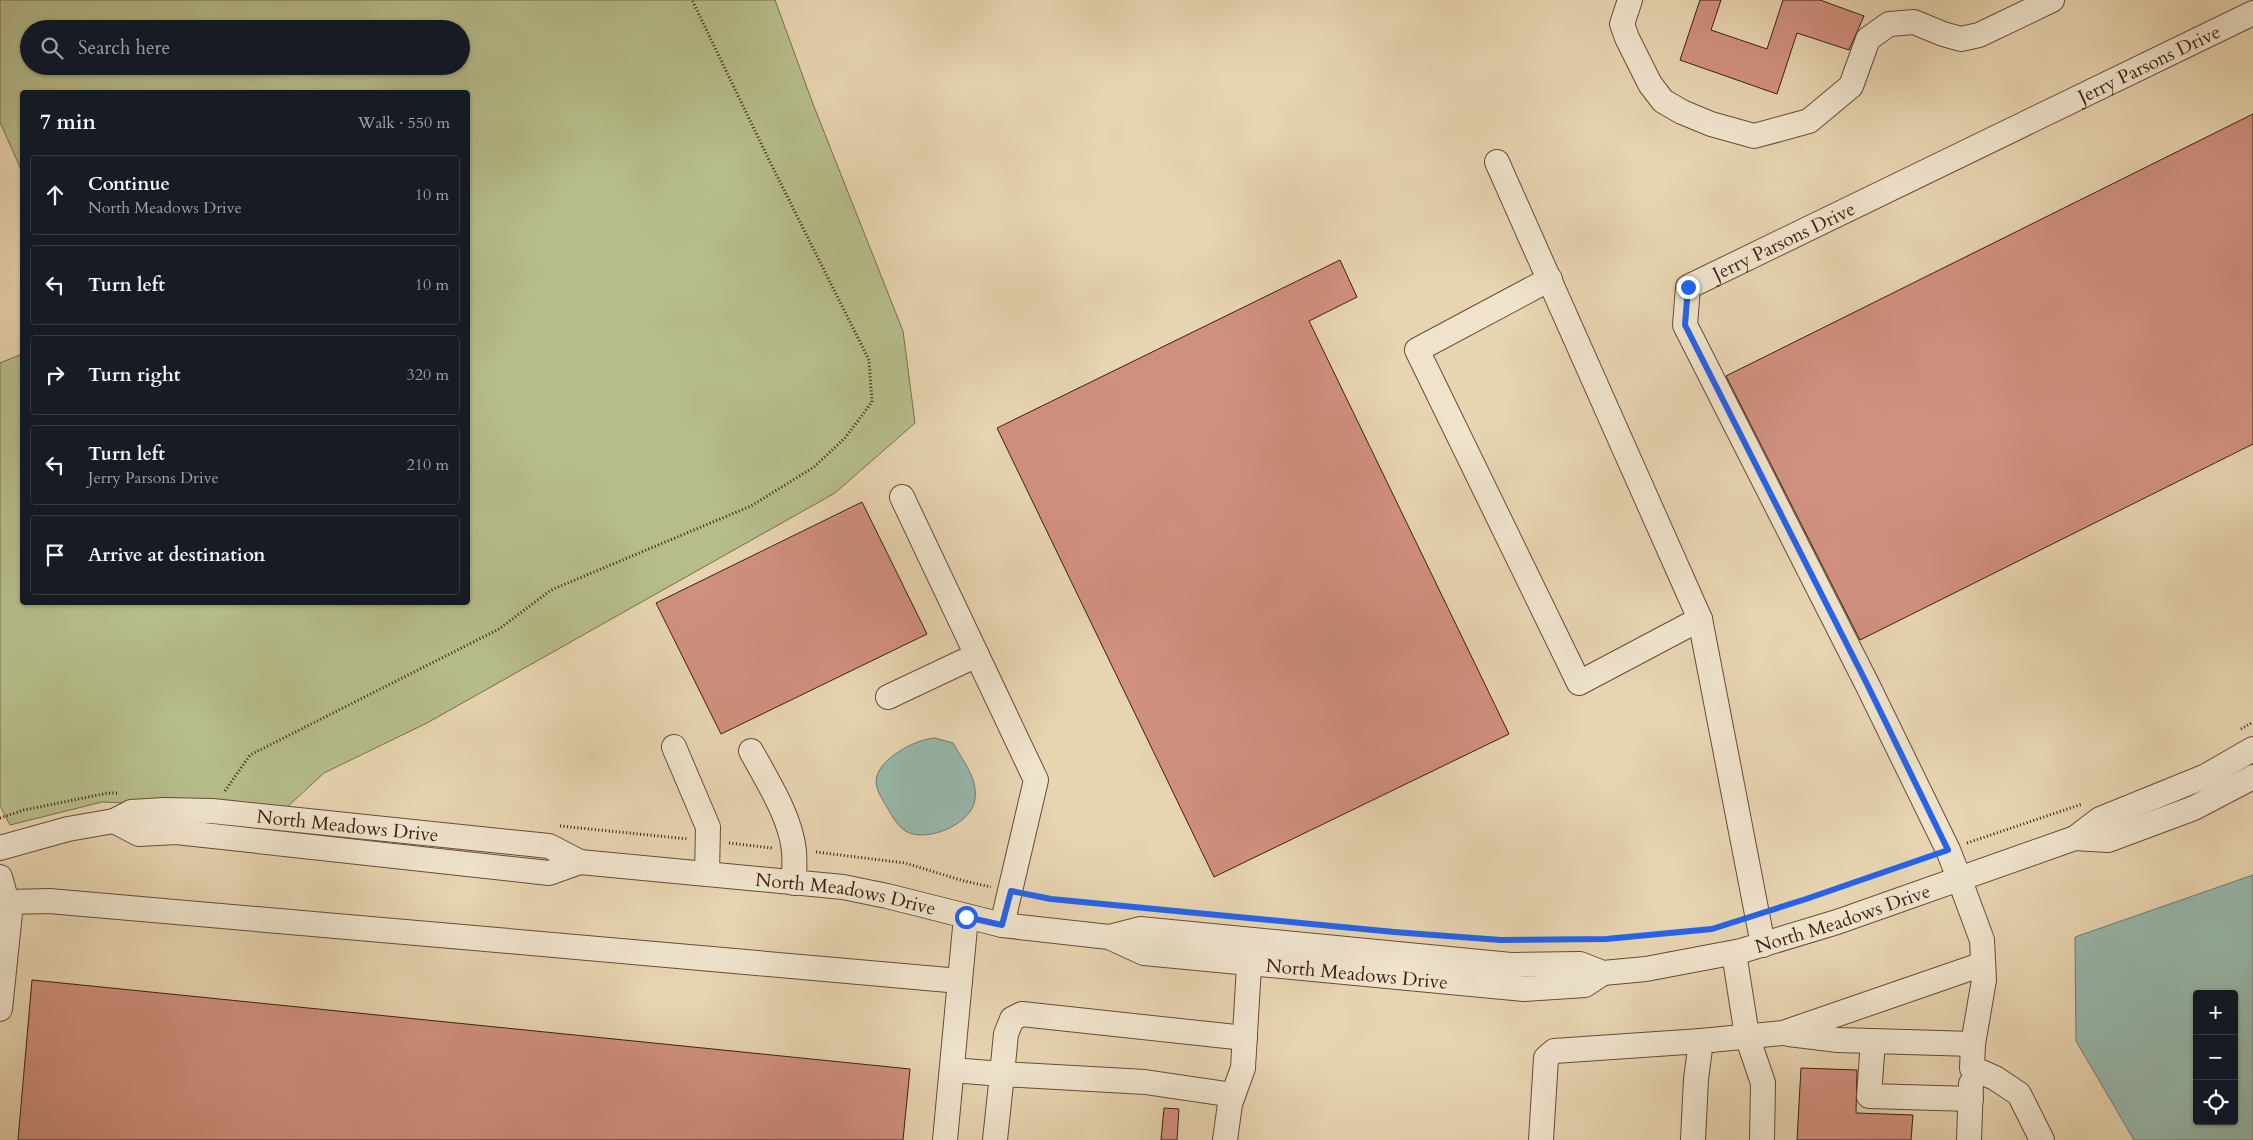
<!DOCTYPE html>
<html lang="en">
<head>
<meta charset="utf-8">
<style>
  :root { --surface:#171b24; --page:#242831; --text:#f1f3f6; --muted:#9ea1a6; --line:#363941 }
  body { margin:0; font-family:Cardo,serif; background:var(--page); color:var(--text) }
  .controls { position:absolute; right:15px; bottom:15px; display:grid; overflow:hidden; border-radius:5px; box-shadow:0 1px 4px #0004 }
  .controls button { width:45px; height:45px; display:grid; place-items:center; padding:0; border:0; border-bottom:1px solid var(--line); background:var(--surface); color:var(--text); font:25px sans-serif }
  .stop { position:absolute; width:15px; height:15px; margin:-11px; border:4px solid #2563eb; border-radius:50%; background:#fff }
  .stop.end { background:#2563eb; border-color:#fff; box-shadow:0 1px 5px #0008 }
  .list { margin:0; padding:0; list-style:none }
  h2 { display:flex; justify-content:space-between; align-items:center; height:65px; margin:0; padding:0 20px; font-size:21px }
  h2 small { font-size:16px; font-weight:400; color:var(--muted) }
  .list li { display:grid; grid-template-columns:32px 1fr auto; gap:15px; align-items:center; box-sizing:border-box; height:80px; margin:0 10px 10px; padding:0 10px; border:1px solid var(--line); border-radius:5px }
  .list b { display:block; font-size:19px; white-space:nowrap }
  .list p { margin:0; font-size:16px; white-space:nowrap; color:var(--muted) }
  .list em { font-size:16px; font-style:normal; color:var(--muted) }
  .icon { flex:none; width:28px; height:28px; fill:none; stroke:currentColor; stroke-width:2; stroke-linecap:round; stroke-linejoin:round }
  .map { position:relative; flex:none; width:2253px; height:1140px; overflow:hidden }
  .search { position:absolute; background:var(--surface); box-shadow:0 1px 4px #0004; left:20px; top:20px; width:450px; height:55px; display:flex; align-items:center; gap:12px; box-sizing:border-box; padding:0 18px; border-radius:28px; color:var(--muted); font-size:19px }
  .panel { position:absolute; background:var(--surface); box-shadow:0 1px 4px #0004; left:20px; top:90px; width:450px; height:515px; border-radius:5px }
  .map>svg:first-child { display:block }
  .green { fill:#b6bd8b; stroke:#796e4c; fill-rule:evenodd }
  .water { fill:#97b8ac; stroke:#737a6d; fill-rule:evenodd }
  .building { fill:#d1907f; stroke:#3c1e0e }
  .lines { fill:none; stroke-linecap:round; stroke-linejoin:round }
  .minor-casing { stroke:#674c36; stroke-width:26 }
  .path { stroke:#3c1e0e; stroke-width:3; stroke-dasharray:1 2.5; stroke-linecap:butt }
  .minor { stroke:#efe3cc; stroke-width:24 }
  .route { stroke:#2563eb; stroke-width:6 }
  .labels { text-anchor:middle; stroke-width:4; stroke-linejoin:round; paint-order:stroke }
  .street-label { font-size:19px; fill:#3c1e0e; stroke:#efe3cc }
</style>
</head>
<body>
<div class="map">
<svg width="2253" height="1140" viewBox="0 0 2253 1140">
  <rect width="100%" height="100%" fill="#e7d4b0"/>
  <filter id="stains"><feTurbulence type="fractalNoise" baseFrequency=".004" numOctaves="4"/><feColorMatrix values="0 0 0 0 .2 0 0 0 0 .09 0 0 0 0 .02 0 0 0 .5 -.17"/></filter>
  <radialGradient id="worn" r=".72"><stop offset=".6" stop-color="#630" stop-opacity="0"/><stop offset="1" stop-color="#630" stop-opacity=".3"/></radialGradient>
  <path class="green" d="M0,0h775l38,104 90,227 12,92 -80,70 -408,230 -103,50 -39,36 -183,-7 -92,23 -10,-19v-443l22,-9v248h446v-510h-446v80l-22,-50zM29,29h432v37h-432z"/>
  <g class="water">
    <path d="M935,738l18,5c9,17 25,35 22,56 -2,25 -51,46 -71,31 -7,-5 -12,-14 -16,-21 -5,-9 -12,-18 -12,-28 1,-22 40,-42 59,-43z"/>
    <path d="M2253,875v265h-119l-58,-99 -1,-104zM2197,994h37v127h-37z"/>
  </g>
  <g class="building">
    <polygon points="1700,0 1721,0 1711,30 1767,49 1783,0 1820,0 1864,16 1849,50 1797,33 1777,94 1680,60"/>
    <polygon points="2253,114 2253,444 1860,640 1726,376"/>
    <polygon points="1340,260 1357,297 1309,321 1509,734 1214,877 997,428"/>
    <polygon points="862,502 927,634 721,734 656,603"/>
    <polygon points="32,980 910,1069 903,1140 18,1140"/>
    <polygon points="1801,1068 1857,1070 1856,1113 1913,1115 1911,1140 1797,1140"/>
    <polygon points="1164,1108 1179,1109 1177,1140 1161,1140"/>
  </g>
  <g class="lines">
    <g class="minor-casing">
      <g id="minor">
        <polyline points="1630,0 1622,24 1627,38 1650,84 1663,101 1682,112 1711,124 1754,136 1809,121 1851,86 1868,39 1889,24 1914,22 1943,34 1961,39 1979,35 2052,0"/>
        <polyline points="1497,162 1700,619 1763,945"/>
        <polyline points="1550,279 1417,350 1579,683 1700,619"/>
        <polyline points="902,497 1036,780 1002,925"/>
        <polyline points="888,697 977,655"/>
        <polyline points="674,747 708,827 707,874"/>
        <path d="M751,751c16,29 40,67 43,100 1,11 0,21 0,32"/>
        <polyline points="114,821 139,834 176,832 549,873 580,862"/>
        <polyline points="2075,838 2108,840 2194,808 2253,777"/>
        <path id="s1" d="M0,848l68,-19 46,-8 17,-9 33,-2 48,1 337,35 31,16 263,25 44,9 115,29 107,12 35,16 380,36 61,-4 18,-12"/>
        <polyline points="0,877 10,913 0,1009"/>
        <path d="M7,902l42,-1c304,28 607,51 911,80"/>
        <path id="s2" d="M1109,937l31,-8 371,36 69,-1 23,9 43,-4 95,-18 96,-29 238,-84 25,-19 106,-43 47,-27"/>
        <polyline points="1734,953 1747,1036 1763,1083 1762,1140"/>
        <polyline points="1789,1034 1838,1040 1973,1044"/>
        <polyline points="1873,1041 1869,1096 1971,1099"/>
        <polyline points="952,1070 1002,1074 995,1140"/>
        <polyline points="1233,1095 1145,1082 1002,1074 1006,1034 1012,1019 1022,1014 1245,1038"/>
        <polyline points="945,1140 966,917"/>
        <polyline points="1225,1140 1230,1104 1243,1068 1250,949"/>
        <polyline points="1541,1140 1546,1058 1554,1051 1701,1041"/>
        <polyline points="1693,1140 1696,1079 1701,1041 1783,1033 1983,964"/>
        <polyline points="1969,1140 1971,1084"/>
        <path id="s3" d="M2042,1140l-23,-46 -24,-16 -23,-10 1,-24 11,-64 -2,-40 -23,-62 -11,-28 -81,-166 -182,-359 3,-38 565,-274"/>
      </g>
    </g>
    <g class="path">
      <polyline points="2241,729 2253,722"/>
      <polyline points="225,791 250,755 499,629 551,590 751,506 814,467 845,438 872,402 869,360 770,162 692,0"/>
      <polyline points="0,818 24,810 108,793 117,793"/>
      <polyline points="560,826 688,839"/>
      <polyline points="729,843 772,848"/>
      <polyline points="1967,843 2082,804"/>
      <polyline points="816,852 905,863 964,881 991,887"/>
      <polyline points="1031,895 1051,899 1134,907"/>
      <polyline points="1778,908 1928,856"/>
      <polyline points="1494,939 1606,939 1712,929 1738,921"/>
    </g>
    <use href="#minor" class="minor"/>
  </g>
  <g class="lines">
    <polyline class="route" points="966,917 1002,925 1011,891 1051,899 1394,932 1501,940 1606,939 1712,929 1806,899 1948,850 1867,684 1685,325 1688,287"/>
  </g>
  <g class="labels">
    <g class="street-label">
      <text dy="7" stroke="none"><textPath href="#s3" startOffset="1468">Jerry Parsons Drive</textPath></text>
      <text dy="7" stroke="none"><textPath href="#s3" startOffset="1062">Jerry Parsons Drive</textPath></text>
      <text dy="7" stroke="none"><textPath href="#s1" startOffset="354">North Meadows Drive</textPath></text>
      <text dy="7" stroke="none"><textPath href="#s1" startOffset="859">North Meadows Drive</textPath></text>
      <text dy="7" stroke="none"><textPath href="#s2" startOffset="745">North Meadows Drive</textPath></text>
      <text dy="7" stroke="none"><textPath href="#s1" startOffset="1379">North Meadows Drive</textPath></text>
    </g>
  </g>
  <rect width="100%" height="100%" filter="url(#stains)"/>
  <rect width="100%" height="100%" fill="url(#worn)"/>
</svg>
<div class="controls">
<button>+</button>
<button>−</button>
<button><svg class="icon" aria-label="locate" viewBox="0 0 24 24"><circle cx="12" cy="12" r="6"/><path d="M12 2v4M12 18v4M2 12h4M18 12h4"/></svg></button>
</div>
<div class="stop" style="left:966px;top:917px"></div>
<div class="stop end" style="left:1688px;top:287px"></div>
<div class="search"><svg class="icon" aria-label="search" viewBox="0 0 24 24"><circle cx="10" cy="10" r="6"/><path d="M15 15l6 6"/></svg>Search here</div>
<section class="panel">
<h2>7 min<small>Walk · 550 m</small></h2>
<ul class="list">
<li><svg class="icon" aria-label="ahead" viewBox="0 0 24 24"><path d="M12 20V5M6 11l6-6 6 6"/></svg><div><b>Continue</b><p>North Meadows Drive</p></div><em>10 m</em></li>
<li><svg class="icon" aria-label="left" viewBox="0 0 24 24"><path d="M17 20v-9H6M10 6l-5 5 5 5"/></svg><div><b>Turn left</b></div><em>10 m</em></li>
<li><svg class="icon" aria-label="right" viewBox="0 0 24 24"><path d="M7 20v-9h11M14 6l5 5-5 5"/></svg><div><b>Turn right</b></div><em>320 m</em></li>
<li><svg class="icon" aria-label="left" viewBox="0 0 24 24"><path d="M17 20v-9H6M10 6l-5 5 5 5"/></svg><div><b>Turn left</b><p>Jerry Parsons Drive</p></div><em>210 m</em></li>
<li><svg class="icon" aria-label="arrive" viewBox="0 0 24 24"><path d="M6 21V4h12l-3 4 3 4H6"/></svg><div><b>Arrive at destination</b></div></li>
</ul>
</section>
</div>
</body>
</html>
